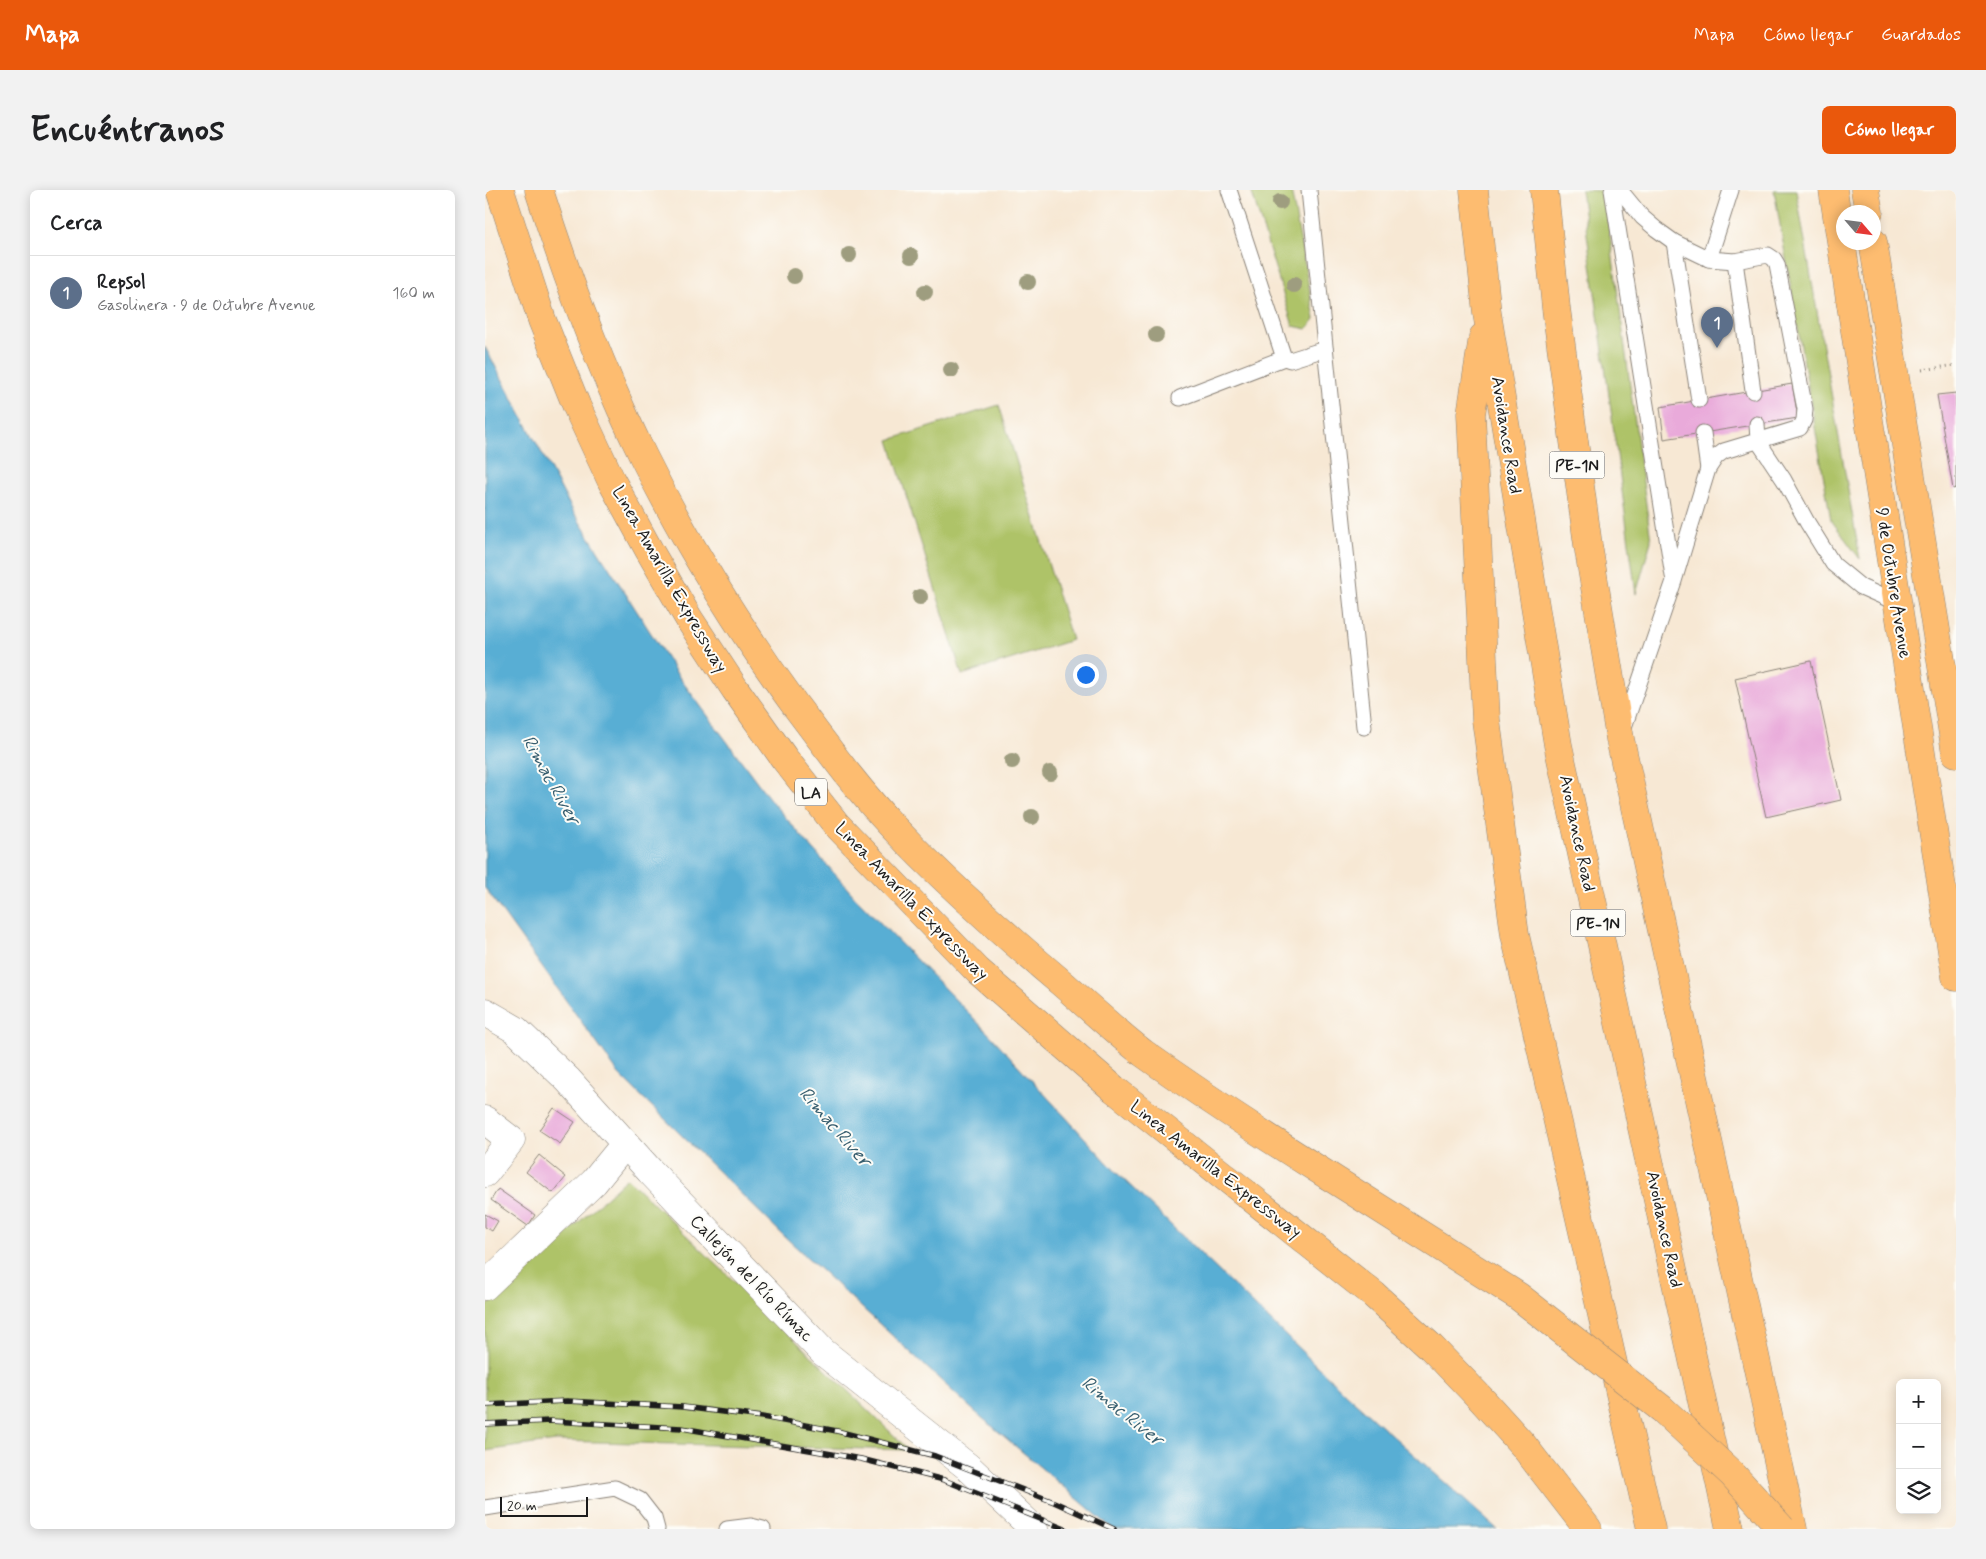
<!DOCTYPE html>
<html lang="es">
<head>
<meta charset="utf-8">
<style>
  :root { --surface:#fff; --page:#f2f2f2; --text:#202124; --muted:#757577; --line:#e0e0e0; --accent:#ea580c }
  body { margin:0; font-family:Mynerve,sans-serif; background:var(--page); color:var(--text) }
  .controls { position:absolute; right:15px; bottom:15px; display:grid; overflow:hidden; border-radius:8px; box-shadow:0 2px 12px #0003 }
  .controls button { width:45px; height:45px; display:grid; place-items:center; padding:0; border:0; border-bottom:1px solid var(--line); background:var(--surface); color:var(--text); font:25px sans-serif }
  .compass { position:absolute; left:1351px; top:15px; width:45px; height:45px; border-radius:50%; background:var(--surface); box-shadow:0 2px 12px #0003; rotate:118deg }
  .scale { position:absolute; left:15px; bottom:12px; width:88px; box-sizing:border-box; padding-left:5px; border:2px solid #1c1c1c; border-top:0; font-size:14px; line-height:18px; white-space:nowrap; color:#1c1c1c; -webkit-text-stroke:4px #fdfcf7; paint-order:stroke }
  .you { position:absolute; left:600px; top:484px; width:18px; height:18px; margin:-12px; border:4px solid #fff; border-radius:50%; background:#1a73e8; box-shadow:0 0 0 8px #1a73e833 }
  .badge { display:grid; place-items:center; width:32px; height:32px; border-radius:50%; background:var(--accent); color:#fff; font-size:16px; font-weight:700 }
  .pin { position:absolute; translate:-50% -41px; filter:drop-shadow(0 1px 2px #0008) }
  .pin::after { content:''; position:absolute; top:26px; width:18px; height:15px; background:inherit; clip-path:polygon(0 0,100% 0,50% 100%) }
  .list { margin:0; padding:0; list-style:none }
  h2 { display:flex; justify-content:space-between; align-items:center; height:65px; margin:0; padding:0 20px; font-size:21px }
  h2 small { font-size:16px; font-weight:400; color:var(--muted) }
  .list li { display:grid; grid-template-columns:32px 1fr auto; gap:15px; align-items:center; box-sizing:border-box; height:75px; padding:0 20px; border-top:1px solid var(--line) }
  .list b { display:block; font-size:19px; white-space:nowrap }
  .list p { margin:0; font-size:16px; white-space:nowrap; color:var(--muted) }
  .list em { font-size:16px; font-style:normal; color:var(--muted) }
  .icon { flex:none; width:28px; height:28px; fill:none; stroke:currentColor; stroke-width:2; stroke-linecap:round; stroke-linejoin:round }
  .map { position:relative; flex:none; width:1471px; height:1339px; overflow:hidden; border-radius:8px }
  header { display:flex; align-items:center; gap:30px; box-sizing:border-box; height:70px; padding:0 25px; background:var(--accent); color:#fff }
  header strong { font-size:24px }
  nav { display:flex; gap:28px; margin-inline-start:auto; font-size:18px }
  .intro { display:flex; align-items:center; justify-content:space-between; box-sizing:border-box; height:120px; padding:0 30px }
  h1 { margin:0; font-size:35px }
  .button { padding:12px 22px; border-radius:8px; background:var(--accent); color:#fff; font-size:18px; font-weight:700 }
  main { display:flex; gap:30px; padding:0 30px }
  aside { flex:1; background:var(--surface); border-radius:8px; box-shadow:0 2px 12px #0003 }
  .map>svg:first-child { display:block }
  .green { fill:#aec368; stroke:#657042 }
  .water { fill:#58aed4; stroke:#3a6578 }
  .building { fill:#e9aada }
  .lines { fill:none; stroke-linecap:round; stroke-linejoin:round }
  .service-casing { stroke:#8a8278; stroke-width:17 }
  .minor-casing { stroke:#8a8278; stroke-width:29 }
  .primary-casing { stroke:#8a8278; stroke-width:29 }
  .motorway-casing { stroke:#8a8278; stroke-width:29 }
  .path { stroke:#8a8278; stroke-width:3; stroke-dasharray:1 4; stroke-linecap:butt }
  .service { stroke:#fff; stroke-width:15 }
  .minor { stroke:#fff; stroke-width:28 }
  .primary { stroke:#fdbc70; stroke-width:28 }
  .motorway { stroke:#fdbc70; stroke-width:28 }
  .rail-casing { stroke:#1c1c1c; stroke-width:5.5 }
  .rail { stroke:#fdfcf7; stroke-width:4; stroke-dasharray:11; stroke-linecap:butt }
  .motorway-bridge-casing { stroke:#8a8278; stroke-width:29; stroke-linecap:butt }
  .motorway-bridge { stroke:#fdbc70; stroke-width:28 }
  .tree { fill:#9e9d7f }
  .labels { text-anchor:middle; stroke-width:4; stroke-linejoin:round; paint-order:stroke }
  .shield { fill:#fdfcf7; stroke:#605f5e; stroke-width:1 }
  .shield-label { font-size:16px; font-weight:bold; fill:#1c1c1c }
  .street-label { font-size:18px; fill:#1c1c1c; stroke:#fdfcf7 }
  .water-label { font-size:19px; font-style:italic; fill:#375e6f; stroke:#fdfcf7 }
</style>
</head>
<body>
<header>
<strong>Mapa</strong>
<nav><a>Mapa</a><a>Cómo llegar</a><a>Guardados</a></nav>
</header>
<div class="intro"><h1>Encuéntranos</h1><a class="button">Cómo llegar</a></div>
<main>
<aside>
<h2>Cerca<small></small></h2>
<ul class="list">
<li><span class="badge" style="background:#5c6f8a">1</span><div><b>Repsol</b><p>Gasolinera · 9 de Octubre Avenue</p></div><em>160 m</em></li>
</ul>
</aside>
<div class="map">
<svg width="1471" height="1339" viewBox="0 0 1471 1339">
  <rect width="100%" height="100%" fill="#fdfcf7"/>
  <filter id="ink" filterUnits="userSpaceOnUse"><feTurbulence type="fractalNoise" baseFrequency=".02" numOctaves="2"/><feDisplacementMap in="SourceGraphic" scale="10" xChannelSelector="R" yChannelSelector="G"/><feConvolveMatrix kernelMatrix="1 2 1 2 8 2 1 2 1" color-interpolation-filters="sRGB"/></filter>
  <filter id="wash" filterUnits="userSpaceOnUse"><feTurbulence type="fractalNoise" baseFrequency=".0096" numOctaves="4" result="noise"/><feDisplacementMap in="SourceGraphic" scale="20" xChannelSelector="R" yChannelSelector="G"/><feGaussianBlur stdDeviation="1.12" result="paint"/><feColorMatrix in="noise" values="0 0 0 0 0 0 0 0 0 0 0 0 0 0 0 0 0 1.4 0 .05"/><feComposite in="paint" operator="in"/></filter>
  <g filter="url(#wash)">
    <rect width="100%" height="100%" fill="#f7e8d4"/>
    <g class="green">
      <polygon points="766,0 806,0 830,129 822,139 808,136"/>
      <polygon points="1096,0 1119,1 1166,351 1151,404"/>
      <polygon points="1289,0 1311,0 1375,369 1346,330"/>
      <polygon points="514,215 587,450 477,485 404,250"/>
      <polygon points="142,988 424,1260 71,1251 0,1261 0,1118"/>
    </g>
    <polygon class="water" points="0,157 89,323 194,487 287,612 369,706 506,846 632,983 862,1205 1012,1339 628,1339 488,1220 299,1046 134,884 0,698"/>
    <g id="blocks">
      <g class="building">
        <polygon points="1307,194 1313,228 1179,249 1175,217"/>
        <polygon points="1471,203 1471,298 1468,299 1452,205"/>
        <polygon points="1326,471 1356,610 1281,627 1250,488"/>
        <polygon points="69,918 90,932 75,954 54,940"/>
        <polygon points="54,965 81,987 68,1003 41,982"/>
        <polygon points="13,999 50,1025 43,1036 6,1010"/>
        <polygon points="0,1024 13,1031 7,1041 0,1037"/>
      </g>
    </g>
  </g>
  <g filter="url(#ink)">
    <use href="#blocks" fill-opacity="0" stroke="#8a8278" stroke-width="1"/>
    <g class="lines">
      <g class="service-casing">
        <g id="service">
          <polyline points="744,0 799,168 805,170 840,159"/>
          <polyline points="824,0 879,537"/>
          <polyline points="1127,0 1188,386"/>
          <polyline points="1135,0 1157,27 1171,39 1189,52 1224,69 1250,71 1283,65 1289,69 1292,74 1320,219 1319,230 1315,238 1239,261 1231,267 1223,279 1189,391 1138,540"/>
          <polyline points="1189,52 1214,210"/>
          <polyline points="1224,69 1246,0"/>
          <polyline points="1250,71 1268,201"/>
          <polyline points="695,208 799,168"/>
          <polyline points="1272,234 1273,251 1299,290 1322,332 1348,374 1376,397 1412,413"/>
          <polyline points="1218,243 1223,279"/>
          <polyline points="0,1318 130,1298 155,1310 169,1328 172,1339"/>
          <polyline points="242,1339 266,1336 278,1339"/>
        </g>
      </g>
      <g class="minor-casing">
        <g id="minor">
          <polyline points="0,822 31,840 83,890 165,981 338,1162 483,1277 549,1339"/>
          <polyline points="0,930 26,950 0,983"/>
          <polyline points="0,1096 109,992 140,954"/>
        </g>
      </g>
      <g class="primary-casing">
        <g id="primary">
          <polyline points="1348,0 1471,787"/>
          <polyline points="1380,0 1384,22"/>
          <polyline points="1388,52 1471,563"/>
        </g>
      </g>
      <g class="motorway-casing">
        <g id="motorway">
          <polyline points="15,0 57,130 92,217 126,290 164,360 204,429 250,499 299,568 351,634 493,781 629,899 889,1105 945,1156 998,1211 1038,1255 1103,1339"/>
          <path d="M54,0c29,91 62,180 104,266 43,87 95,171 152,249 31,41 62,84 98,122 53,56 112,108 171,158 26,23 52,47 79,68 60,43 122,83 184,122"/>
          <polyline points="989,0 1002,123 1073,555 1245,1339"/>
          <polyline points="1059,0 1071,118 1103,355 1135,549 1308,1339"/>
          <polyline points="998,147 986,224 1001,530 1030,745 1166,1339"/>
        </g>
      </g>
      <polyline class="path" points="1437,180 1471,175"/>
      <use href="#service" class="service"/>
      <use href="#minor" class="minor"/>
      <use href="#primary" class="primary"/>
      <use href="#motorway" class="motorway"/>
      <g class="rail-casing">
        <g id="rail">
          <polyline points="0,1215 82,1211 198,1217 277,1227 352,1241 450,1266 569,1312 629,1339"/>
          <polyline points="0,1234 65,1231 197,1238 376,1269 459,1290 580,1339"/>
        </g>
      </g>
      <use href="#rail" class="rail"/>
      <g class="motorway-bridge-casing">
        <polyline id="motorway-bridge" points="842,985 1033,1106 1177,1219 1248,1285 1297,1339"/>
      </g>
      <use href="#motorway-bridge" class="motorway-bridge"/>
    </g>
    <g class="tree">
      <circle cx="795" cy="12" r="8"/>
      <circle cx="364" cy="65" r="8"/>
      <circle cx="426" cy="66" r="8"/>
      <circle cx="309" cy="86" r="8"/>
      <circle cx="543" cy="92" r="8"/>
      <circle cx="809" cy="95" r="8"/>
      <circle cx="440" cy="102" r="8"/>
      <circle cx="671" cy="145" r="8"/>
      <circle cx="466" cy="180" r="8"/>
      <circle cx="435" cy="407" r="8"/>
      <circle cx="527" cy="571" r="8"/>
      <circle cx="565" cy="583" r="8"/>
      <circle cx="547" cy="627" r="8"/>
    </g>
  </g>
  <g class="labels">
    <g class="shield">
      <rect x="1064.5" y="261.5" width="55" height="27" rx="4"/>
      <rect x="310" y="588.5" width="32" height="27" rx="4"/>
      <rect x="1085.5" y="719.5" width="55" height="27" rx="4"/>
    </g>
    <g class="shield-label">
      <text x="1092" y="281">PE-1N</text>
      <text x="326" y="608">LA</text>
      <text x="1113" y="739">PE-1N</text>
    </g>
    <g class="street-label">
      <text transform="translate(1022 245) rotate(81)" y="6">Avoidance Road</text>
      <text transform="translate(185 389) rotate(60)" y="6">Linea Amarilla Expressway</text>
      <text transform="translate(1409 393) rotate(81)" y="6">9 de Octubre Avenue</text>
      <text transform="translate(1093 643) rotate(78)" y="6">Avoidance Road</text>
      <text transform="translate(427 711) rotate(46)" y="6">Linea Amarilla Expressway</text>
      <text transform="translate(731 979) rotate(38)" y="6">Linea Amarilla Expressway</text>
      <text transform="translate(1180 1039) rotate(78)" y="6">Avoidance Road</text>
      <text transform="translate(267 1088) rotate(46)" y="6">Callejón del Río Rímac</text>
    </g>
    <g class="water-label">
      <text transform="translate(67 589) rotate(61)" y="7">Rimac River</text>
      <text transform="translate(351 936) rotate(49)" y="7">Rimac River</text>
      <text transform="translate(638 1220) rotate(39)" y="7">Rimac River</text>
    </g>
  </g>
</svg>
<div class="controls">
<button>+</button>
<button>−</button>
<button><svg class="icon" aria-label="layers" viewBox="0 0 24 24"><path d="M12 4l9 5-9 5-9-5zM3 14l9 5 9-5"/></svg></button>
</div>
<svg class="compass" viewBox="-18 -18 36 36"><path d="M0-13l5 13h-10z" fill="#e53935"/><path d="M0 13l5-13h-10z" fill="#757577"/></svg>
<div class="scale">20 m</div>
<div class="you"></div>
<div class="pin badge" style="left:1232px;top:158px;background:#5c6f8a">1</div>
</div>
</main>
</body>
</html>
